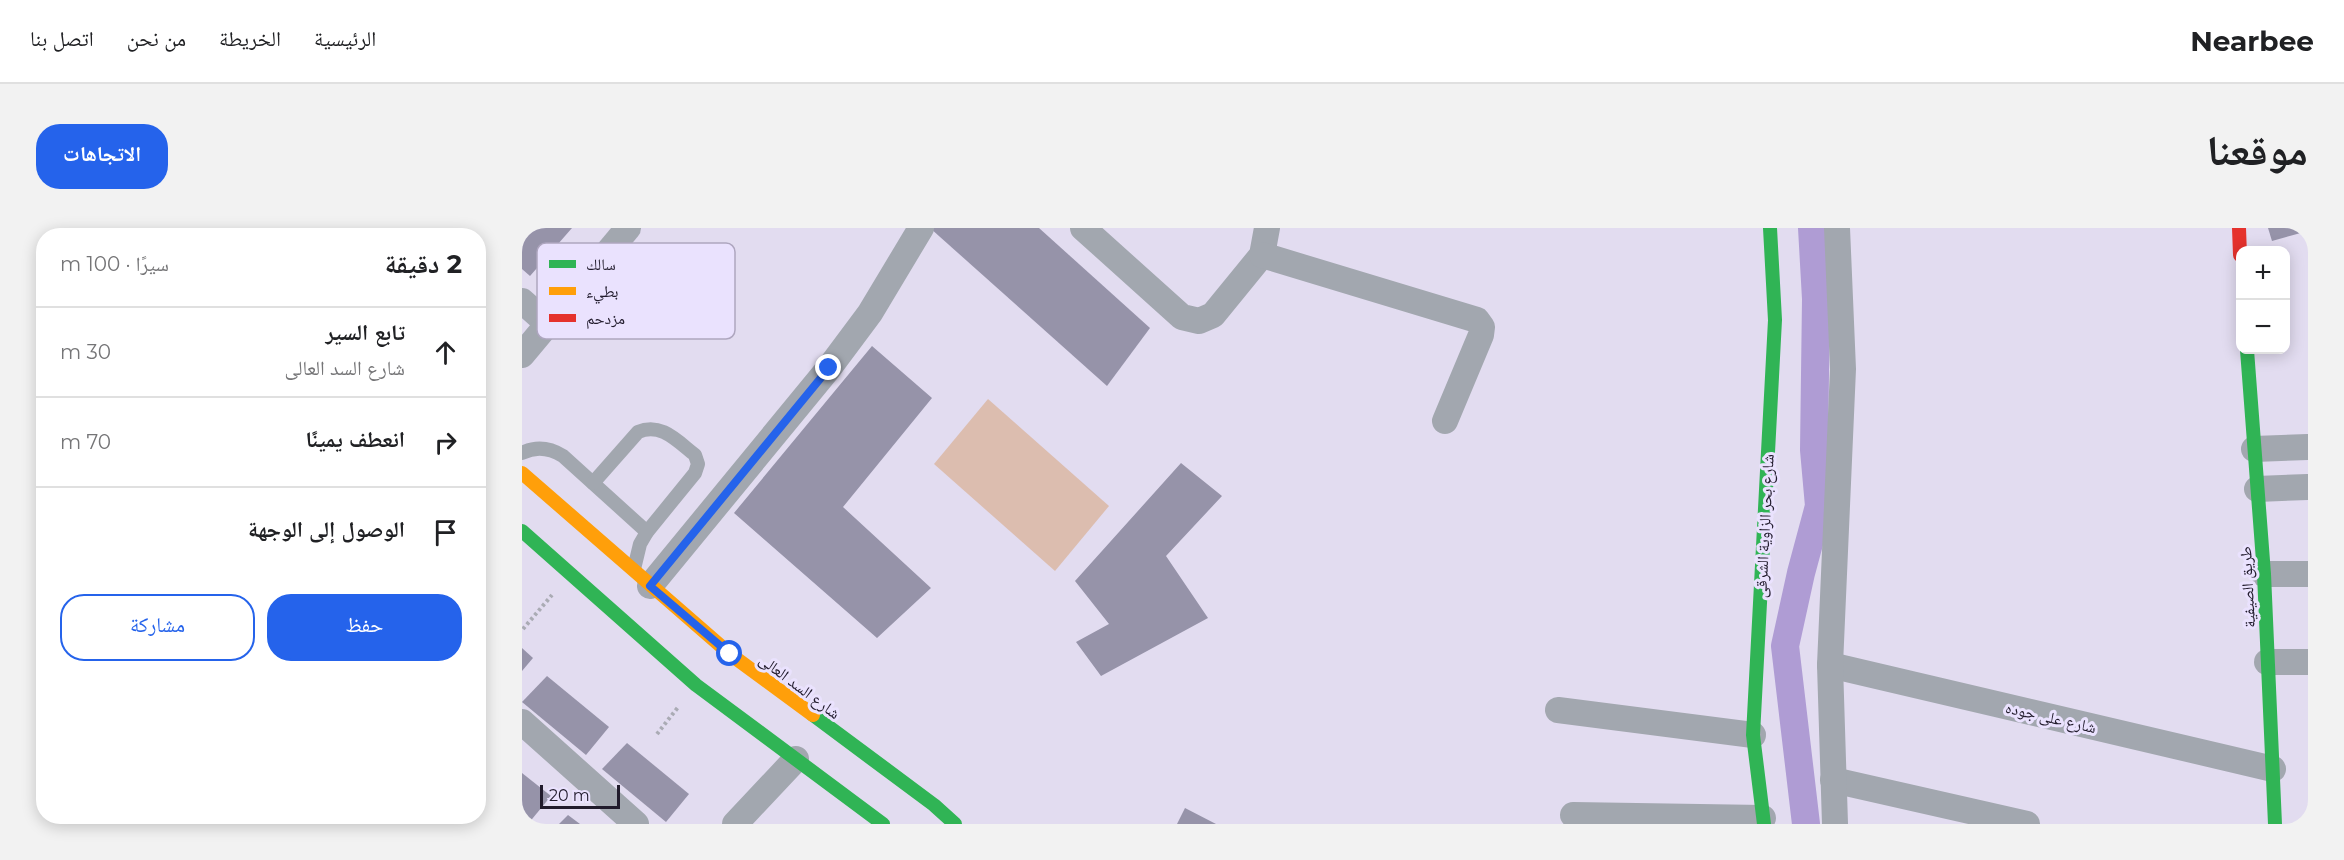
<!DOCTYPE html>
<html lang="ar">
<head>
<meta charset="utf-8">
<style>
  :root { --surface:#fff; --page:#f2f2f2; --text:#202124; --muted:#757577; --line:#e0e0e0; --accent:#2563eb }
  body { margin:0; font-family:Montserrat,"Noto Naskh Arabic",sans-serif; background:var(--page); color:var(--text); direction:rtl }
  .controls { position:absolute; right:18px; top:18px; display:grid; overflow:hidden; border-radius:12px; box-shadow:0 3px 15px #0003 }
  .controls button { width:54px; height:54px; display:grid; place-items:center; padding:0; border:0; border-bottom:2px solid var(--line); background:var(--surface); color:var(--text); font:30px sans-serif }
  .scale { position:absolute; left:18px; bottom:15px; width:80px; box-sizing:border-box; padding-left:6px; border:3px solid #211b2c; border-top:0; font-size:16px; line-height:21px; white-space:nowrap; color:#211b2c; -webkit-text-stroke:4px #eae2fe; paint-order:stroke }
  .stop { position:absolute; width:18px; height:18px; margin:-14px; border:4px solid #2563eb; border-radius:50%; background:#fff }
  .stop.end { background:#2563eb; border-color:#fff; box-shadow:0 2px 6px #0008 }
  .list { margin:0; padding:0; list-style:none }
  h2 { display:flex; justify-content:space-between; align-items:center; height:78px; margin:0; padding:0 24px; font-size:26px }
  h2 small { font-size:20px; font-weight:400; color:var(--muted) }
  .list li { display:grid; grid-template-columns:39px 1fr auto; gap:18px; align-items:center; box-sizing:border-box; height:90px; padding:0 24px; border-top:2px solid var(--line) }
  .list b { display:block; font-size:22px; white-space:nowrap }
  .list p { margin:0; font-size:20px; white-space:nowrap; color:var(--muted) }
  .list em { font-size:20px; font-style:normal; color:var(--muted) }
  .actions { display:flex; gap:12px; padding:18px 24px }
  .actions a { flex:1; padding:14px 0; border:2px solid var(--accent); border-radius:24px; text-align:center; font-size:21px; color:var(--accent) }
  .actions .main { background:var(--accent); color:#fff }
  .icon { flex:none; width:33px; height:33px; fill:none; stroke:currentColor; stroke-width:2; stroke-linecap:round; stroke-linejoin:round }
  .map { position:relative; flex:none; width:1786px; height:596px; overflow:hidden; direction:ltr; border-radius:24px }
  header { display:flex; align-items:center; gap:36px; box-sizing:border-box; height:84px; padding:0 30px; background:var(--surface); border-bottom:2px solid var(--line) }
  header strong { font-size:28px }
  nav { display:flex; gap:33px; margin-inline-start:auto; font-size:21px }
  .intro { display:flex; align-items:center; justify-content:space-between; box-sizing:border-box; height:144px; padding:0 36px }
  h1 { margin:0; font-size:42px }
  .button { padding:15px 27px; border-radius:24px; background:var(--accent); color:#fff; font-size:21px; font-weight:700 }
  main { display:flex; gap:36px; padding:0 36px }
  aside { flex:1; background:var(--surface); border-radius:24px; box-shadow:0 3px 15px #0003 }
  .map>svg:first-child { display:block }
  .green { fill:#dcbdaf }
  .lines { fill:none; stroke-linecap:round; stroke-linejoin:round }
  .canal { stroke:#af9cd4; stroke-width:28 }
  .building { fill:#9693a9 }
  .path { stroke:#aaabb4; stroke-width:4; stroke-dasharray:3 3; stroke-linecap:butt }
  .lane { stroke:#a2a7af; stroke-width:14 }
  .street { stroke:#a2a7af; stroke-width:26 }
  .fast { stroke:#30b455; stroke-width:14 }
  .slow { stroke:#ff9f0a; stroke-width:14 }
  .jam { stroke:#e5322d; stroke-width:14 }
  .route { stroke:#2563eb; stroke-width:8 }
  .labels { text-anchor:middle; stroke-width:6; stroke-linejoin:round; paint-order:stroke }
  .street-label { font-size:16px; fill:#211b2c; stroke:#eae2fe }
  .key { fill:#eae2fe; stroke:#aea6bf; stroke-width:1.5 }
  .key-label { font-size:16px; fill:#211b2c }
</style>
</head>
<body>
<header>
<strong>Nearbee</strong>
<nav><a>الرئيسية</a><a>الخريطة</a><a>من نحن</a><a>اتصل بنا</a></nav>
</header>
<div class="intro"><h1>موقعنا</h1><a class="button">الاتجاهات</a></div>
<main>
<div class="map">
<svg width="1786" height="596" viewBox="0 0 1786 596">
  <rect width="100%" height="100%" fill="#e2dcf0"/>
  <polygon class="green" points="466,171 587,278 533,343 412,236"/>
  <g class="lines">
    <polyline class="canal" points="1284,596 1263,418 1279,345 1297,278 1292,222 1294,71 1290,0"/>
  </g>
  <g class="building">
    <polygon points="0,0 50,0 8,48 0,41"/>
    <polygon points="408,0 517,0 628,100 585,158"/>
    <polygon points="1746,0 1786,0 1786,3 1750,13"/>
    <polygon points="350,118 410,170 321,279 409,360 355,410 212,285"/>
    <polygon points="659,235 700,268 644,328 686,390 579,448 554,414 587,396 553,353"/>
    <polygon points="0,420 11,430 0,443"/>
    <polygon points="25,448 87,499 64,527 0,474"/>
    <polygon points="105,515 167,566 144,594 80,541"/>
    <polygon points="0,545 29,568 6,596 0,591"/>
    <polygon points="663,580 694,596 655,596"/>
    <polygon points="46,587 58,596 37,596"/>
  </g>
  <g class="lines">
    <g class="path">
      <polyline points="1,401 30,367"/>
      <polyline points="135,506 157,478"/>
    </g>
    <g class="lane">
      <path d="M0,225c14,-7 28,-5 41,3l84,76"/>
      <path d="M71,255l45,-51c23,-10 39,9 57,23l3,9 -3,9 -48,59 -7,12 -6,25"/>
    </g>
    <g class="street">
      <polyline points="561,0 660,89 677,93 691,87 740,27 745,0"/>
      <polyline points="740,27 955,92 960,99 959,107 923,193"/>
      <polyline points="0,73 26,96"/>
      <polyline points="0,127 106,0"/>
      <polyline points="1732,221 1786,219"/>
      <polyline points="1735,261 1786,259"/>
      <polyline points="1742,346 1786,346"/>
      <polyline points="128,358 307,140 348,85 399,0"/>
      <polyline points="1745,434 1786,434"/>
      <polyline points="1308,437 1751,541"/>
      <polyline points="1036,482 1231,507"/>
      <polyline points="0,494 114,596"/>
      <polyline points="1311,552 1505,596"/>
      <polyline points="1051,587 1241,590"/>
      <polyline points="213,596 274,531"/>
      <polyline points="1313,596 1308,437 1321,141 1315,0"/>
    </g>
    <g class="fast">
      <polyline points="1725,122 1742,346 1753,596"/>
      <polyline points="0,303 174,457 361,596"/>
      <polyline points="291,487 412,577 433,596"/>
      <polyline points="1242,596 1231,507 1253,92 1248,0"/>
    </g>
    <polyline class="slow" points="0,245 208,426 291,487"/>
    <polyline class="jam" points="1717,0 1718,27"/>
  </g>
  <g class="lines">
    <polyline class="route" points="208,426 128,358 307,140"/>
  </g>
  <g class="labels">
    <g class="street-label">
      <text transform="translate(1242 298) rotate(-87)" y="6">شارع بحر الزاوية الشرقى</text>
      <text transform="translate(1725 359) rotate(-93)" y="6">طريق الصيفية</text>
      <text transform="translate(278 458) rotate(37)" y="6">شارع السد العالى</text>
      <text transform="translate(1529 489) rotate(13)" y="6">شارع على جوده</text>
    </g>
  </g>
  <rect x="15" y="15" width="198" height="96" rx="9" class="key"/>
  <rect x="27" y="32" width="27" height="8" fill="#30b455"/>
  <rect x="27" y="59" width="27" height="8" fill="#ff9f0a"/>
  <rect x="27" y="86" width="27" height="8" fill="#e5322d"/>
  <g class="key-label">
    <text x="64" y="42">سالك</text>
    <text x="64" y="69">بطيء</text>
    <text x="64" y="96">مزدحم</text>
  </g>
</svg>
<div class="controls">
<button>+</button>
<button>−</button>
</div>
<div class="scale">20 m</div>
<div class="stop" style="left:208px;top:426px"></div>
<div class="stop end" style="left:307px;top:140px"></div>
</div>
<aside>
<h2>2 دقيقة<small>سيرًا · 100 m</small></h2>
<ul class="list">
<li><svg class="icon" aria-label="ahead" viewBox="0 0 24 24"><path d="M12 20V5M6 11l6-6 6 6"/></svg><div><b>تابع السير</b><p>شارع السد العالى</p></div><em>30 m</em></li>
<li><svg class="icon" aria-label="right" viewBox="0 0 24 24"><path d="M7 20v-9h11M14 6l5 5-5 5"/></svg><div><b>انعطف يمينًا</b></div><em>70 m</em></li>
<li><svg class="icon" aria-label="arrive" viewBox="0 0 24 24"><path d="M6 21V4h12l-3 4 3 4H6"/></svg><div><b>الوصول إلى الوجهة</b></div></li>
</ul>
<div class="actions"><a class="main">حفظ</a><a>مشاركة</a></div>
</aside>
</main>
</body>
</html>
